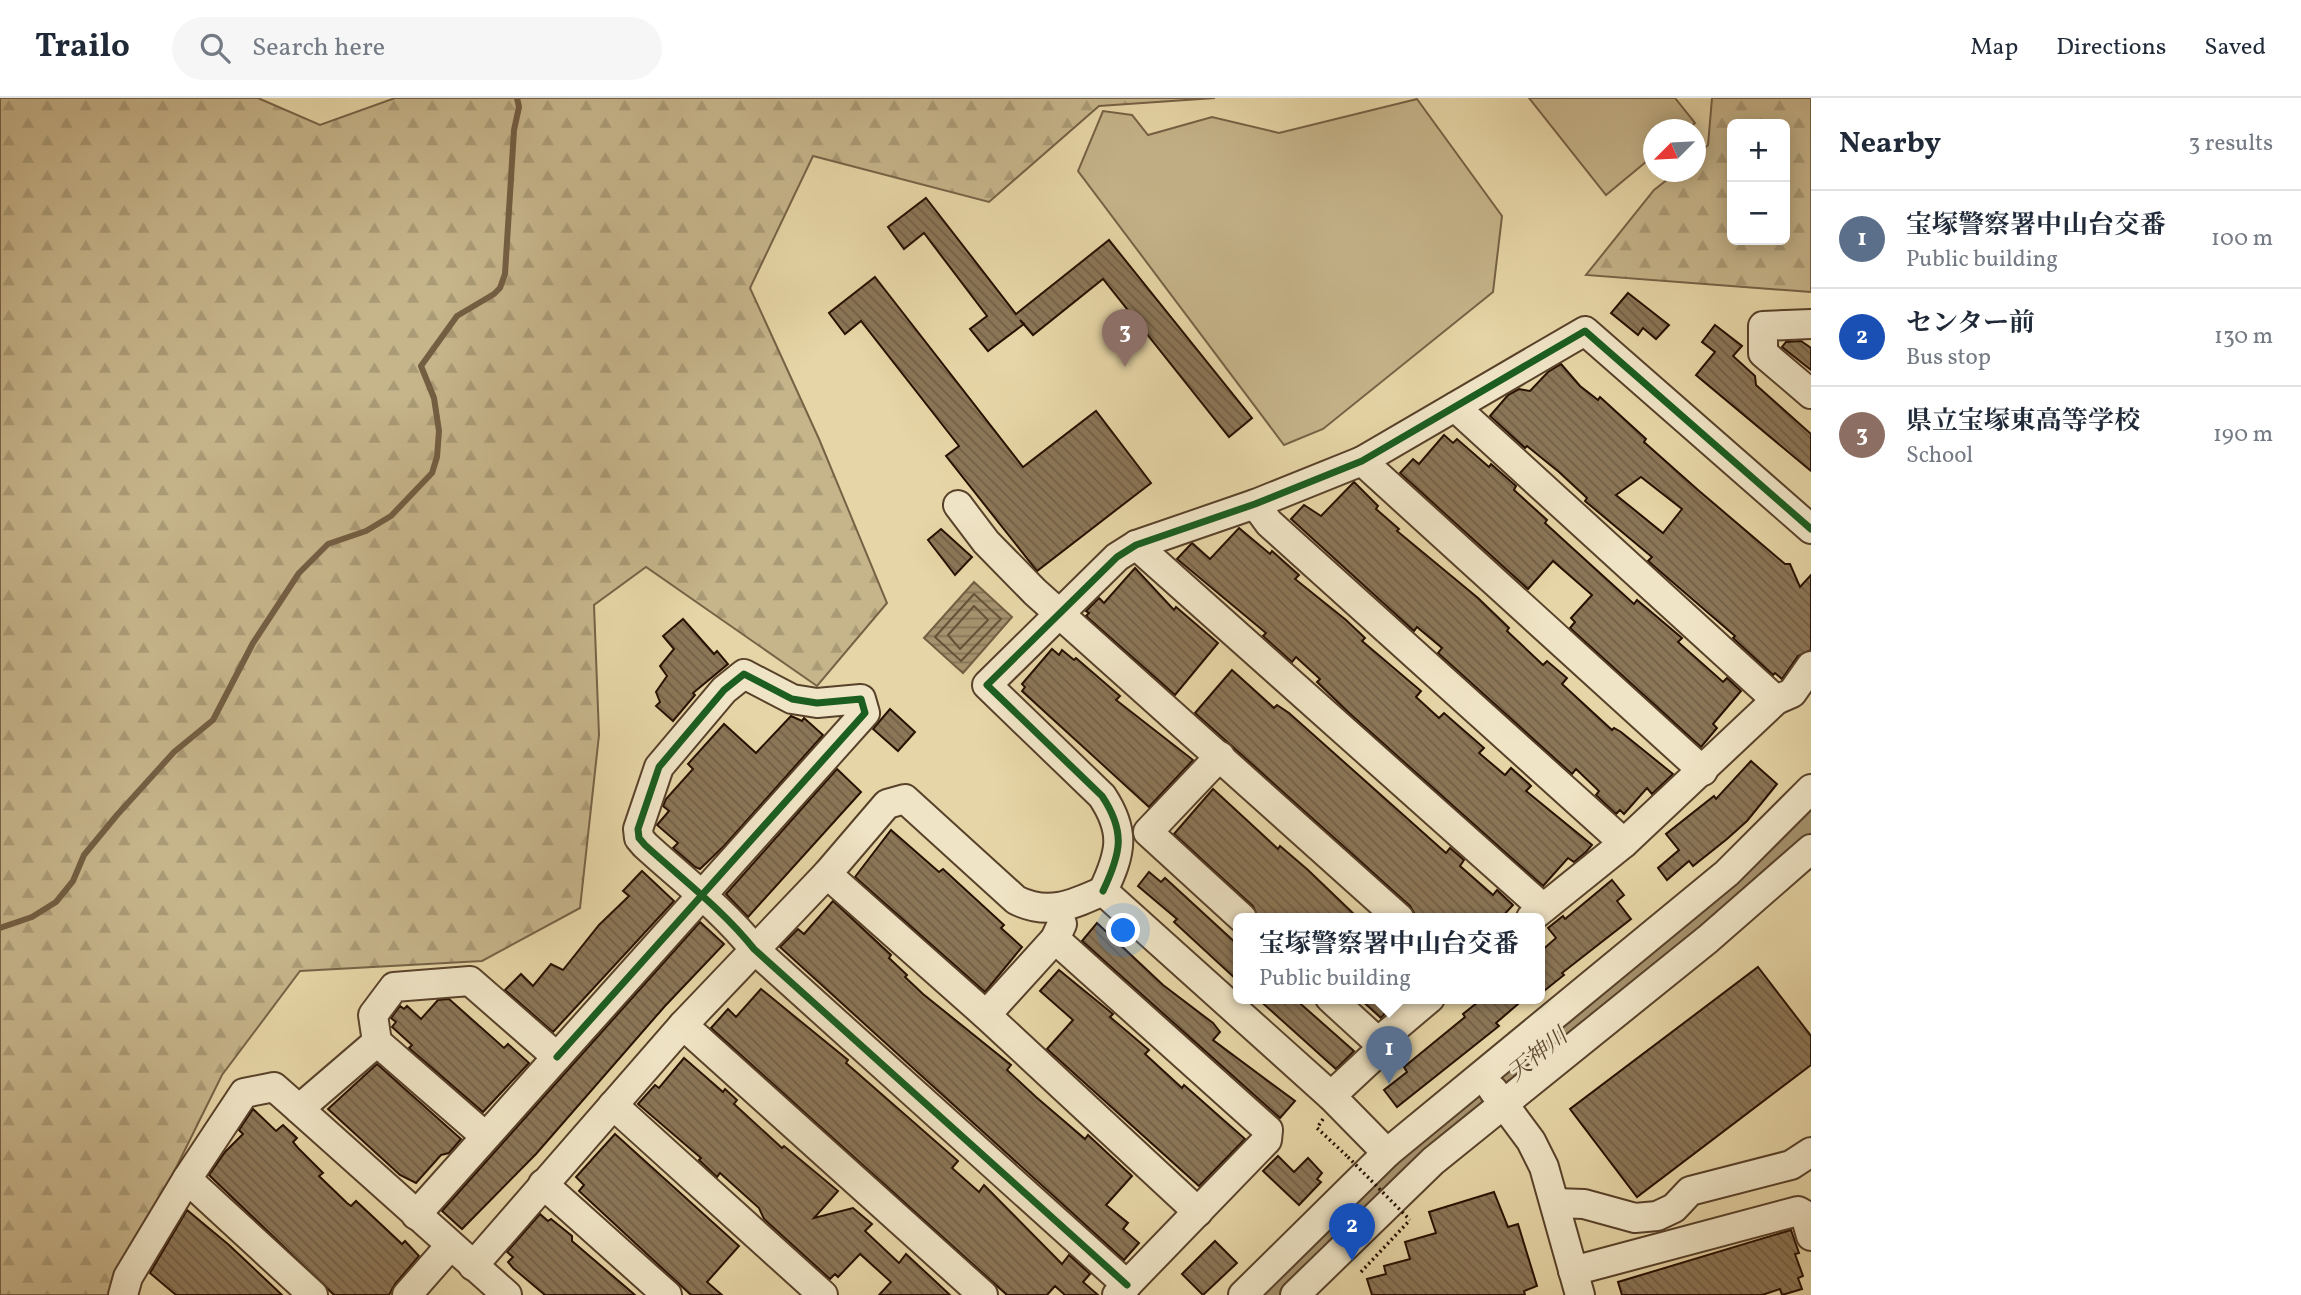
<!DOCTYPE html>
<html lang="en">
<head>
<meta charset="utf-8">
<style>
  :root { --surface:#fff; --page:#f6f6f7; --text:#1f2937; --muted:#747a83; --line:#e0e1e3; --accent:#1a73e8 }
  body { margin:0; font-family:Vollkorn,"Noto Serif JP",serif; background:var(--page); color:var(--text) }
  .controls { position:absolute; right:21px; top:21px; display:grid; overflow:hidden; border-radius:10px; box-shadow:0 4px 18px #0003 }
  .controls button { width:63px; height:63px; display:grid; place-items:center; padding:0; border:0; border-bottom:2px solid var(--line); background:var(--surface); color:var(--text); font:35px sans-serif }
  .compass { position:absolute; left:1643px; top:21px; width:63px; height:63px; border-radius:50%; background:var(--surface); box-shadow:0 4px 18px #0003; rotate:246deg }
  .you { position:absolute; left:1124px; top:833px; width:24px; height:24px; margin:-18px; border:5px solid #fff; border-radius:50%; background:#1a73e8; box-shadow:0 0 0 10px #1a73e833 }
  .badge { display:grid; place-items:center; width:46px; height:46px; border-radius:50%; background:var(--accent); color:#fff; font-size:23px; font-weight:700 }
  .pin { position:absolute; translate:-50% -58px; filter:drop-shadow(0 2px 4px #0008) }
  .pin::after { content:''; position:absolute; top:37px; width:24px; height:21px; background:inherit; clip-path:polygon(0 0,100% 0,50% 100%) }
  .popup { position:absolute; left:1233px; top:815px; width:312px; height:91px; box-sizing:border-box; display:grid; place-content:center; border-radius:10px; background:var(--surface); filter:drop-shadow(0 2px 5px #0005); font-size:23px; white-space:nowrap; color:var(--muted) }
  .popup b { font-size:26px; color:var(--text) }
  .popup::after { content:''; position:absolute; left:50%; top:100%; margin-left:-14px; border:14px solid transparent; border-top-color:var(--surface) }
  .list { margin:0; padding:0; list-style:none }
  h2 { display:flex; justify-content:space-between; align-items:center; height:91px; margin:0; padding:0 28px; font-size:30px }
  h2 small { font-size:23px; font-weight:400; color:var(--muted) }
  .list li { display:grid; grid-template-columns:46px 1fr auto; gap:21px; align-items:center; box-sizing:border-box; height:98px; padding:0 28px; border-top:2px solid var(--line) }
  .list b { display:block; font-size:26px; white-space:nowrap }
  .list p { margin:0; font-size:23px; white-space:nowrap; color:var(--muted) }
  .list em { font-size:23px; font-style:normal; color:var(--muted) }
  .icon { flex:none; width:38px; height:38px; fill:none; stroke:currentColor; stroke-width:2; stroke-linecap:round; stroke-linejoin:round }
  .map { position:relative; flex:none; width:1811px; height:1197px; overflow:hidden }
  header { display:flex; align-items:center; gap:42px; box-sizing:border-box; height:98px; padding:0 35px; background:var(--surface); border-bottom:2px solid var(--line) }
  header strong { font-size:33px }
  nav { display:flex; gap:38px; margin-inline-start:auto; font-size:24px }
  .search { width:490px; height:63px; background:var(--page); display:flex; align-items:center; gap:18px; box-sizing:border-box; padding:0 24px; border-radius:38px; color:var(--muted); font-size:26px }
  main { display:flex }
  aside { flex:1; background:var(--surface) }
  .map>svg:first-child { display:block }
  .forest { fill:url(#forest-firs); stroke:#776246; stroke-width:2; fill-rule:evenodd }
  .park { fill:#c6b48a; stroke:#776246; stroke-width:2 }
  .water { fill:url(#water-rules); stroke:#735e42; stroke-width:2 }
  .lines { fill:none; stroke-linecap:round; stroke-linejoin:round }
  .shore { stroke:#665138; stroke-width:2 }
  .stream { stroke:#735e42; stroke-width:6 }
  .river { stroke:#a5926e; stroke-width:37 }
  .building { fill:url(#building-back-hatch); stroke:#281001; stroke-width:2; fill-rule:evenodd }
  .minor-casing { stroke:#58412a; stroke-width:32 }
  .path { stroke:#281001; stroke-width:3.5; stroke-dasharray:2 3.5; stroke-linecap:butt }
  .minor { stroke:#efe4c5; stroke-width:28 }
  .path-bridge { stroke:#281001; stroke-width:3.5; stroke-dasharray:2 3.5; stroke-linecap:butt }
  .cycleway-casing { stroke:#efe4c5; stroke-width:11 }
  .cycleway { stroke:#1b5e20; stroke-width:7 }
  .labels { text-anchor:middle; stroke-width:5; stroke-linejoin:round; paint-order:stroke }
  .water-label { font-size:23px; font-style:italic; fill:#604a32; stroke:#efe4c5 }
</style>
</head>
<body>
<header>
<strong>Trailo</strong>
<div class="search"><svg class="icon" aria-label="search" viewBox="0 0 24 24"><circle cx="10" cy="10" r="6"/><path d="M15 15l6 6"/></svg>Search here</div>
<nav><a>Map</a><a>Directions</a><a>Saved</a></nav>
</header>
<main>
<div class="map">
<svg width="1811" height="1197" viewBox="0 0 1811 1197">
  <defs>
    <pattern id="forest-firs" width="22" height="20" patternUnits="userSpaceOnUse" patternTransform="scale(1.75)"><rect width="22" height="20" fill="#c6b48a"/><path d="M5 1l3.5 6h-7zM16 11l3.5 6h-7z" fill="#aa9a75"/></pattern>
    <pattern id="water-rules" width="6" height="5" patternUnits="userSpaceOnUse" patternTransform="scale(1.75)"><rect width="6" height="5" fill="#a5926e"/><path d="M0 2.5h6" fill="none" stroke="#867658"/></pattern>
    <pattern id="building-back-hatch" width="6" height="6" patternUnits="userSpaceOnUse" patternTransform="scale(1.75)"><rect width="6" height="6" fill="#8b7657"/><path d="M-1 5l2 2M0 0l6 6M5-1l2 2" fill="none" stroke="#725f46"/></pattern>
  </defs>
  <rect width="100%" height="100%" fill="#e6d5a6"/>
  <filter id="stains"><feTurbulence type="fractalNoise" baseFrequency=".00286" numOctaves="4"/><feColorMatrix values="0 0 0 0 .2 0 0 0 0 .09 0 0 0 0 .02 0 0 0 .5 -.17"/></filter>
  <radialGradient id="worn" r=".72"><stop offset=".6" stop-color="#630" stop-opacity="0"/><stop offset="1" stop-color="#630" stop-opacity=".3"/></radialGradient>
  <g class="forest">
    <polygon points="0,0 258,0 320,27 395,0 1215,0 1099,8 989,104 813,58 750,190 819,341 887,505 817,588 646,469 594,507 599,637 580,810 482,863 300,873 222,977 113,1197 0,1197"/>
    <path d="M1712,0h99v194l-225,-17 68,-85 23,-18h19v-16l12,-11zM1732,26h53v116h-53z"/>
  </g>
  <g class="park">
    <polygon points="1529,0 1675,0 1695,25 1687,31 1654,32 1653,58 1606,97"/>
    <polygon points="1417,1 1502,118 1493,194 1323,331 1284,347 1078,73 1103,13 1132,17 1148,37 1212,19 1279,35"/>
  </g>
  <polygon class="water" points="974,484 1012,519 963,575 924,540"/>
  <g class="lines">
    <g class="shore">
      <polygon points="974,496 1001,521 961,563 935,539"/>
      <polygon points="974,508 988,522 960,551 948,537"/>
    </g>
    <polyline class="stream" points="0,830 32,819 56,804 73,783 84,757 117,717 174,654 213,622 253,545 299,475 328,446 366,433 391,418 432,375 437,359 439,333 434,300 421,268 457,218 494,196 500,190 505,176 514,32 519,9 517,0"/>
    <polyline class="river" points="1267,1197 1386,1078 1728,800 1811,719"/>
  </g>
  <g class="building">
    <polygon points="926,100 1016,216 1109,142 1252,320 1229,339 1103,181 1033,237 1020,222 1024,226 988,253 970,231 987,218 924,135 904,151 888,129"/>
    <polygon points="875,179 1023,369 1096,313 1151,385 1037,473 946,358 959,348 861,223 845,236 829,215"/>
    <polygon points="1628,195 1669,227 1656,241 1643,230 1638,237 1611,215"/>
    <polygon points="1715,227 1742,248 1733,258 1755,278 1756,287 1811,336 1811,373 1696,277 1715,254 1702,244"/>
    <polygon points="1801,243 1811,250 1811,272 1782,249 1786,244"/>
    <path d="M1561,266l19,22 18,14 2,-3 46,42 -2,3 54,48 87,74h5l10,23 11,-12v75l-13,6 -16,23 -7,-6 -2,2 -40,-37 2,-2 -87,-75 4,-4 -67,-56 2,-3 -28,-26 -32,-26 -2,2 -35,-32 18,-21 11,-6 11,2 18,-19zM1641,379l41,32 -19,24 -47,-38z"/>
    <polygon points="1444,337 1453,345 1457,341 1489,369 1491,366 1516,388 1514,392 1547,422 1545,425 1569,447 1634,506 1637,502 1682,540 1678,544 1723,584 1727,580 1741,593 1713,626 1717,630 1701,649 1570,530 1575,524 1571,520 1592,497 1553,463 1528,491 1400,375 1413,361 1419,366"/>
    <polygon points="1354,384 1378,408 1376,411 1399,431 1397,433 1478,500 1509,530 1507,533 1543,567 1547,563 1567,580 1562,586 1612,632 1614,630 1621,634 1673,676 1652,696 1647,690 1624,716 1620,712 1616,716 1596,697 1599,693 1576,671 1572,676 1438,555 1442,550 1417,529 1414,533 1291,421 1304,407 1321,418"/>
    <polygon points="1239,430 1270,456 1272,453 1299,477 1295,481 1346,522 1365,540 1362,543 1421,593 1416,599 1439,620 1444,615 1484,650 1479,655 1505,677 1511,670 1528,685 1531,688 1526,693 1592,747 1586,754 1574,764 1568,760 1543,788 1348,614 1317,584 1320,581 1296,559 1292,564 1263,538 1266,535 1177,461 1192,445 1210,461"/>
    <polygon points="941,431 972,459 955,477 928,442"/>
    <polygon points="1135,470 1174,512 1176,509 1218,545 1175,597 1086,518 1089,515 1086,513 1099,500 1104,505"/>
    <polygon points="683,521 714,556 717,553 728,566 693,595 695,597 673,623 656,608 660,604 656,594 667,578 660,568 674,551 663,538"/>
    <polygon points="1052,551 1059,557 1062,552 1074,562 1076,560 1120,598 1116,602 1193,662 1149,709 1022,593 1025,589 1022,586"/>
    <polygon points="1232,572 1274,610 1277,607 1289,615 1446,755 1450,750 1464,762 1460,768 1493,797 1497,792 1513,807 1501,820 1417,820 1410,808 1195,615"/>
    <polygon points="890,611 915,634 898,653 873,631"/>
    <polygon points="791,618 802,623 804,620 823,637 724,748 700,771 695,769 673,750 678,745 657,727 669,713 663,708 666,701 693,671 688,666 724,626 756,655"/>
    <polygon points="1751,663 1777,686 1747,723 1727,741 1693,768 1689,763 1667,782 1658,770 1679,752 1666,736 1714,698 1716,701"/>
    <polygon points="837,671 861,694 748,819 726,796"/>
    <polygon points="1213,691 1278,751 1280,748 1308,772 1358,820 1258,820 1253,808 1174,736"/>
    <polygon points="891,732 939,774 943,771 1004,827 1001,830 1022,849 985,894 855,779"/>
    <polygon points="642,773 674,803 553,934 505,892 521,876 533,888 551,866 563,872 599,827 629,798 623,793"/>
    <polygon points="1149,774 1161,784 1165,780 1238,847 1238,883 1174,824 1177,821 1138,788"/>
    <polygon points="1612,782 1624,797 1617,803 1631,821 1562,875 1564,877 1539,897 1539,855 1556,840 1548,830 1563,818 1565,821"/>
    <polygon points="833,803 891,857 889,860 907,877 905,879 923,896 1011,967 1007,972 1036,999 1085,1041 1088,1037 1132,1078 1106,1107 1128,1125 1123,1131 1139,1145 1124,1162 780,849 798,831 804,836"/>
    <polygon points="700,824 724,846 665,908 536,1056 462,1131 442,1113"/>
    <polygon points="1097,825 1163,887 1213,925 1220,934 1213,942 1295,1003 1280,1020 1082,843"/>
    <polygon points="1758,869 1811,938 1811,967 1637,1099 1570,1011"/>
    <polygon points="1059,872 1113,916 1110,919 1149,952 1145,956 1182,990 1184,987 1245,1041 1199,1088 1047,951 1073,922 1040,893"/>
    <polygon points="761,891 848,962 846,965 958,1063 952,1070 979,1094 984,1087 1062,1166 1069,1157 1090,1176 1083,1184 1098,1197 1065,1197 1055,1188 1047,1197 1007,1197 711,930 728,911 736,919"/>
    <polygon points="1257,900 1294,900 1354,953 1336,971"/>
    <polygon points="1359,900 1398,900 1381,920"/>
    <polygon points="1483,900 1525,900 1496,925 1499,928 1397,1009 1384,992 1407,974 1404,969 1465,919 1463,916"/>
    <polygon points="449,901 504,950 508,946 529,965 483,1014 409,950 412,947 392,929 396,924 391,920 400,908 404,911 407,908 421,921 438,902"/>
    <polygon points="684,960 723,994 725,991 737,1002 734,1006 782,1050 784,1048 838,1093 814,1120 853,1110 872,1126 865,1133 899,1165 906,1156 950,1197 879,1197 891,1184 860,1156 838,1179 835,1176 830,1181 764,1121 759,1110 720,1075 717,1079 699,1062 701,1060 638,1006 655,987 659,990"/>
    <polygon points="377,966 461,1041 449,1055 441,1057 416,1085 400,1077 328,1011"/>
    <polygon points="253,1011 276,1033 283,1027 297,1040 293,1044 298,1050 323,1075 319,1078 347,1105 351,1108 356,1103 402,1146 405,1143 419,1158 395,1186 389,1197 334,1197 209,1077 225,1054 243,1036 239,1032"/>
    <polygon points="615,1036 739,1148 707,1184 722,1197 691,1197 579,1093 584,1087 576,1079"/>
    <polygon points="1278,1058 1294,1074 1308,1060 1322,1075 1317,1081 1321,1084 1299,1107 1263,1073"/>
    <polygon points="1494,1094 1508,1129 1518,1126 1537,1188 1524,1193 1525,1197 1372,1197 1367,1181 1386,1176 1384,1168 1410,1161 1405,1144 1436,1135 1429,1114"/>
    <polygon points="187,1112 229,1147 282,1197 176,1197 150,1175"/>
    <polygon points="540,1116 548,1123 551,1121 572,1138 572,1143 635,1197 545,1197 513,1170 508,1164 513,1159 507,1154"/>
    <polygon points="1791,1132 1799,1155 1795,1156 1803,1178 1798,1180 1802,1191 1782,1197 1780,1191 1762,1197 1622,1197 1618,1184"/>
    <polygon points="1215,1143 1237,1165 1203,1197 1182,1176"/>
  </g>
  <g class="lines">
    <g class="minor-casing">
      <g id="minor">
        <polyline points="1811,226 1763,228 1763,255 1811,296"/>
        <polyline points="1455,309 1776,602"/>
        <polyline points="1362,363 1703,673"/>
        <polyline points="1255,406 1269,425 1624,745"/>
        <polyline points="958,407 986,444 1035,494 1399,820"/>
        <polyline points="1136,447 1543,810"/>
        <polyline points="1220,658 1148,734 1242,820"/>
        <polyline points="827,776 986,917 1198,1114"/>
        <path d="M1103,793c18,-38 23,-59 -1,-95l-115,-111 130,-128 19,-12 119,-41 107,-43 223,-130 226,198"/>
        <polyline points="1531,820 1624,745 1776,602 1792,595 1811,568"/>
        <polyline points="1055,841 1268,1032 1267,1042 1117,1197"/>
        <polyline points="1330,900 1378,944"/>
        <polyline points="986,917 1055,841 1062,826"/>
        <polyline points="683,927 983,1197"/>
        <polyline points="377,944 485,1038"/>
        <path d="M557,959l308,-344 -4,-14 -44,4 -25,-4 -48,-25 -20,16 -65,77 -21,62 1,9 6,7c37,34 78,65 109,104l373,336"/>
        <polyline points="1493,992 1531,1043 1544,1069 1580,1197"/>
        <polyline points="1331,998 1377,955 1378,944 1430,900"/>
        <polyline points="613,1007 823,1197"/>
        <polyline points="299,1011 507,1197"/>
        <polyline points="187,1081 244,995 274,989 299,1011 377,944 373,917 394,889 470,883 557,959 416,1117"/>
        <polyline points="543,1086 667,1197"/>
        <polyline points="1555,1105 1584,1106 1635,1120 1657,1118 1674,1110 1690,1093 1791,1067 1811,1054"/>
        <path d="M473,1168l210,-241 144,-151 60,-70 18,-5 111,101c32,16 56,5 87,-9l228,205 56,57"/>
        <polyline points="1573,1173 1798,1113 1805,1117 1811,1138"/>
        <polyline points="123,1197 128,1179 187,1081 313,1197"/>
        <polyline points="407,1197 450,1148"/>
        <polyline points="1243,1197 1387,1055 1727,775 1811,691"/>
        <polyline points="1295,1197 1433,1063 1708,841 1811,751"/>
      </g>
    </g>
    <g class="path">
      <polyline points="1323,1021 1317,1030 1348,1059"/>
      <polyline points="1361,1174 1410,1122"/>
    </g>
    <use href="#minor" class="minor"/>
    <polyline class="path-bridge" points="1348,1059 1410,1122"/>
    <g class="cycleway-casing">
      <g id="cycleway">
        <path d="M1103,793c18,-38 23,-59 -1,-95l-115,-111 130,-128 19,-12 119,-41 107,-43 223,-130 226,198"/>
        <path d="M557,959l308,-344 -4,-14 -44,4 -25,-4 -48,-25 -20,16 -65,77 -21,62 1,9 6,7c37,34 78,65 109,104l373,336"/>
      </g>
    </g>
    <use href="#cycleway" class="cycleway"/>
  </g>
  <g class="labels">
    <g class="water-label">
      <text transform="translate(1537 956) rotate(-39)" y="8">天神川</text>
    </g>
  </g>
  <rect width="100%" height="100%" filter="url(#stains)"/>
  <rect width="100%" height="100%" fill="url(#worn)"/>
</svg>
<div class="controls">
<button>+</button>
<button>−</button>
</div>
<svg class="compass" viewBox="-18 -18 36 36"><path d="M0-13l5 13h-10z" fill="#e53935"/><path d="M0 13l5-13h-10z" fill="#747a83"/></svg>
<div class="you"></div>
<div class="pin badge" style="left:1389px;top:986px;background:#5c6f8a">1</div>
<div class="popup"><b>宝塚警察署中山台交番</b>Public building</div>
<div class="pin badge" style="left:1352px;top:1163px;background:#1a4fb4">2</div>
<div class="pin badge" style="left:1125px;top:269px;background:#8d6e63">3</div>
</div>
<aside>
<h2>Nearby<small>3 results</small></h2>
<ul class="list">
<li><span class="badge" style="background:#5c6f8a">1</span><div><b>宝塚警察署中山台交番</b><p>Public building</p></div><em>100 m</em></li>
<li><span class="badge" style="background:#1a4fb4">2</span><div><b>センター前</b><p>Bus stop</p></div><em>130 m</em></li>
<li><span class="badge" style="background:#8d6e63">3</span><div><b>県立宝塚東高等学校</b><p>School</p></div><em>190 m</em></li>
</ul>
</aside>
</main>
</body>
</html>
